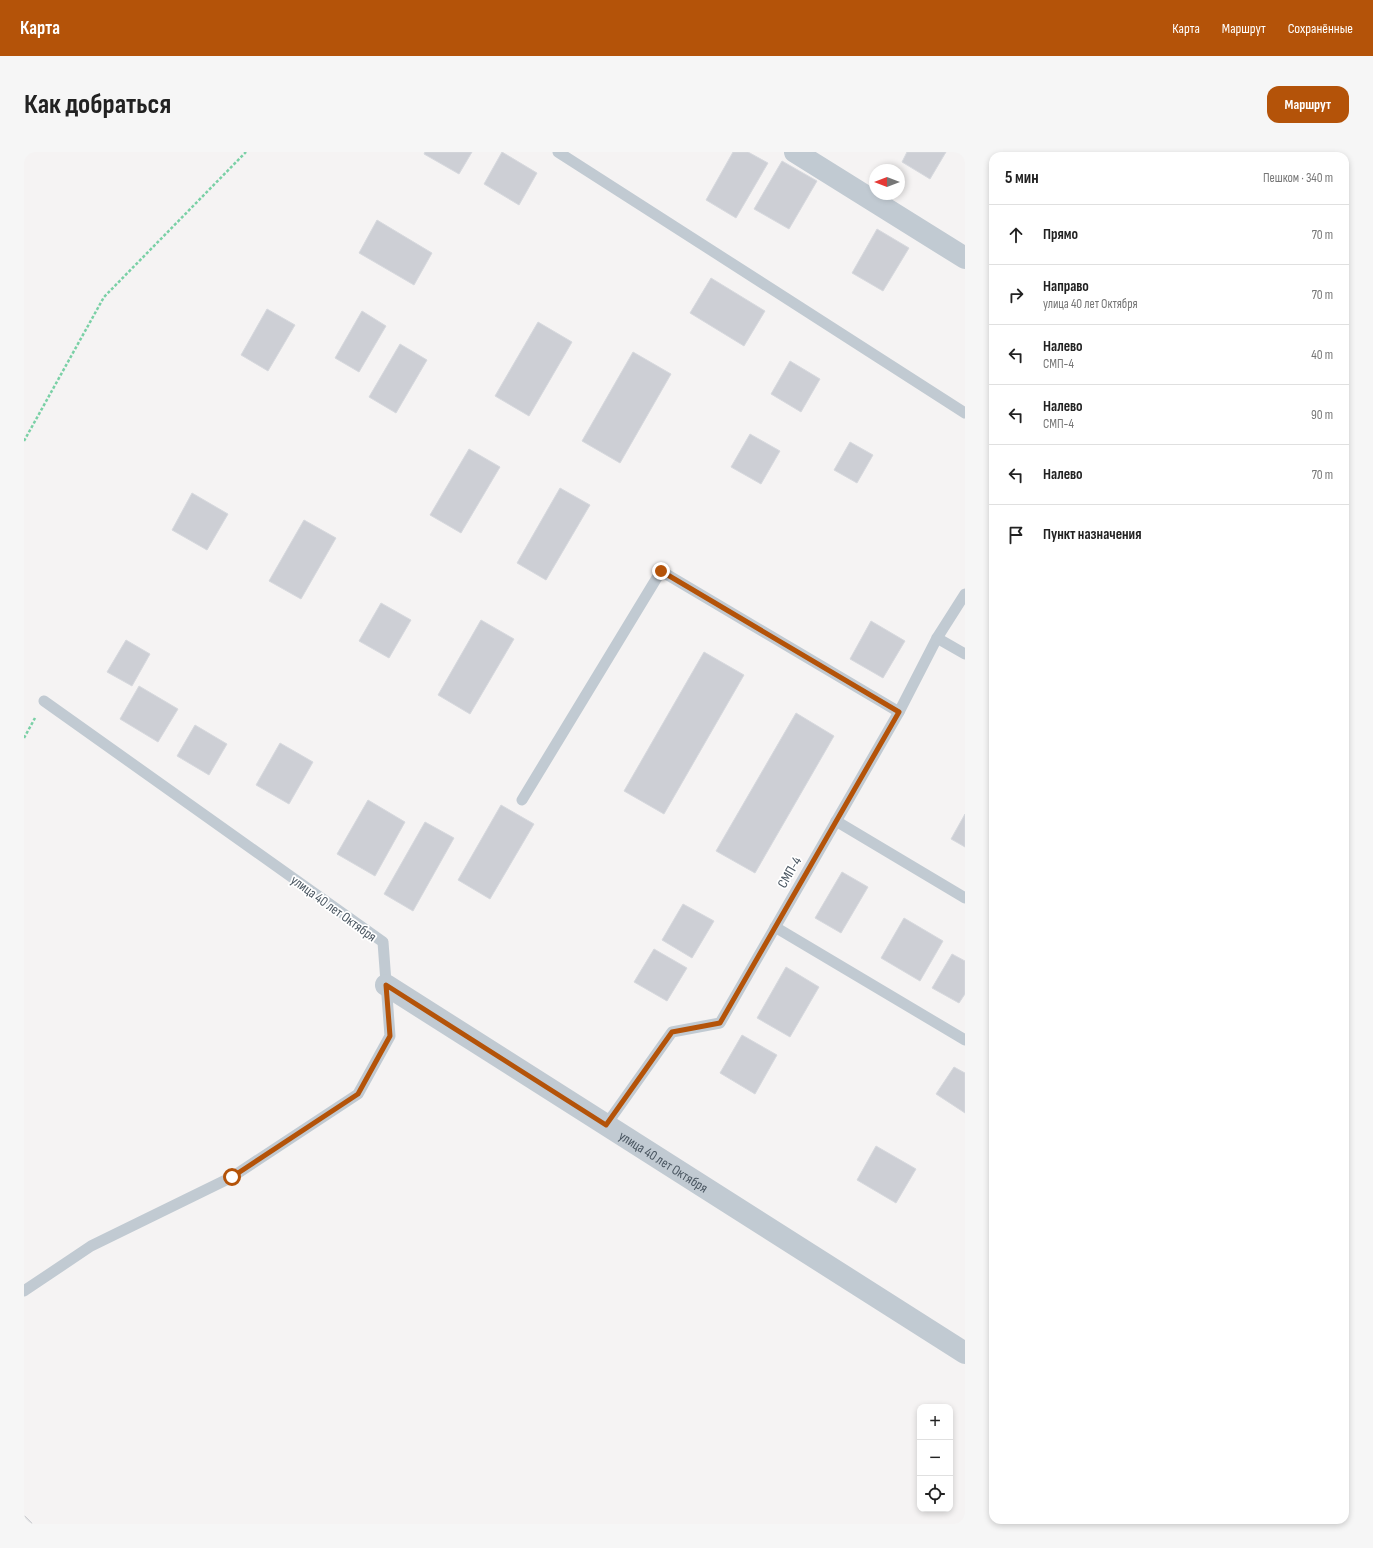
<!DOCTYPE html>
<html lang="ru">
<head>
<meta charset="utf-8">
<style>
  :root { --surface:#fff; --page:#f6f6f6; --text:#222; --muted:#767676; --line:#e0e0e0; --accent:#b45309 }
  body { margin:0; font-family:"Sofia Sans Condensed",sans-serif; background:var(--page); color:var(--text) }
  .controls { position:absolute; right:12px; bottom:12px; display:grid; overflow:hidden; border-radius:8px; box-shadow:0 2px 6px #0003 }
  .controls button { width:36px; height:36px; display:grid; place-items:center; padding:0; border:0; border-bottom:1px solid var(--line); background:var(--surface); color:var(--text); font:20px sans-serif }
  .compass { position:absolute; left:845px; top:12px; width:36px; height:36px; border-radius:50%; background:var(--surface); box-shadow:0 2px 6px #0003; rotate:270deg }
  .stop { position:absolute; width:12px; height:12px; margin:-9px; border:3px solid #b45309; border-radius:50%; background:#fff }
  .stop.end { background:#b45309; border-color:#fff; box-shadow:0 1px 4px #0008 }
  .list { margin:0; padding:0; list-style:none }
  h2 { display:flex; justify-content:space-between; align-items:center; height:52px; margin:0; padding:0 16px; font-size:17px }
  h2 small { font-size:13px; font-weight:400; color:var(--muted) }
  .list li { display:grid; grid-template-columns:26px 1fr auto; gap:12px; align-items:center; box-sizing:border-box; height:60px; padding:0 16px; border-top:1px solid var(--line) }
  .list b { display:block; font-size:15px; white-space:nowrap }
  .list p { margin:0; font-size:13px; white-space:nowrap; color:var(--muted) }
  .list em { font-size:13px; font-style:normal; color:var(--muted) }
  .icon { flex:none; width:22px; height:22px; fill:none; stroke:currentColor; stroke-width:2; stroke-linecap:round; stroke-linejoin:round }
  .map { position:relative; flex:none; width:941px; height:1372px; overflow:hidden; border-radius:12px }
  header { display:flex; align-items:center; gap:24px; box-sizing:border-box; height:56px; padding:0 20px; background:var(--accent); color:#fff }
  header strong { font-size:19px }
  nav { display:flex; gap:22px; margin-inline-start:auto; font-size:14px }
  .intro { display:flex; align-items:center; justify-content:space-between; box-sizing:border-box; height:96px; padding:0 24px }
  h1 { margin:0; font-size:28px }
  .button { padding:10px 18px; border-radius:12px; background:var(--accent); color:#fff; font-size:14px; font-weight:700 }
  main { display:flex; gap:24px; padding:0 24px }
  aside { flex:1; background:var(--surface); border-radius:12px; box-shadow:0 2px 6px #0003 }
  .map>svg:first-child { display:block }
  .building { fill:#cdcfd5; stroke:#d7d9de }
  .lines { fill:none; stroke-linecap:round; stroke-linejoin:round }
  .path { stroke:#7ad0a6; stroke-width:2.5; stroke-dasharray:3 2; stroke-linecap:butt }
  .lane { stroke:#c1cad2; stroke-width:11 }
  .street { stroke:#c1cad2; stroke-width:22 }
  .rail-casing { stroke:#b5b8bd; stroke-width:4.5 }
  .rail { stroke:#fff; stroke-width:3; stroke-dasharray:9; stroke-linecap:butt }
  .route { stroke:#b45309; stroke-width:5 }
  .labels { text-anchor:middle; stroke-width:3.5; stroke-linejoin:round; paint-order:stroke }
  .street-label { font-size:14px; fill:#4a5661; stroke:#fff }
</style>
</head>
<body>
<header>
<strong>Карта</strong>
<nav><a>Карта</a><a>Маршрут</a><a>Сохранённые</a></nav>
</header>
<div class="intro"><h1>Как добраться</h1><a class="button">Маршрут</a></div>
<main>
<div class="map">
<svg width="941" height="1372" viewBox="0 0 941 1372">
  <rect width="100%" height="100%" fill="#f5f3f3"/>
  <g class="building">
    <polygon points="401,0 448,0 435,22 400,2"/>
    <polygon points="478,0 513,21 495,53 460,32"/>
    <polygon points="709,0 724,0 744,11 712,66 682,48"/>
    <polygon points="883,0 922,0 906,27 878,10"/>
    <polygon points="758,9 793,29 765,77 730,57"/>
    <polygon points="353,68 408,101 390,133 335,101"/>
    <polygon points="853,77 885,96 859,139 828,121"/>
    <polygon points="687,126 741,159 720,194 666,161"/>
    <polygon points="243,157 271,173 244,219 217,203"/>
    <polygon points="338,159 362,174 335,220 311,206"/>
    <polygon points="514,170 548,190 505,264 471,244"/>
    <polygon points="376,192 403,208 372,261 345,245"/>
    <polygon points="609,200 647,222 596,311 558,289"/>
    <polygon points="766,209 796,227 777,260 747,242"/>
    <polygon points="726,282 756,299 737,332 707,315"/>
    <polygon points="826,290 849,303 833,331 810,318"/>
    <polygon points="445,297 476,315 437,381 406,363"/>
    <polygon points="536,336 566,353 522,428 493,411"/>
    <polygon points="168,341 204,362 183,398 148,378"/>
    <polygon points="280,368 312,386 277,447 245,429"/>
    <polygon points="357,451 387,468 365,506 335,489"/>
    <polygon points="457,468 490,487 446,562 414,543"/>
    <polygon points="847,469 881,489 859,526 826,507"/>
    <polygon points="102,488 126,502 108,534 83,520"/>
    <polygon points="680,500 720,523 640,662 600,639"/>
    <polygon points="115,534 154,557 134,590 96,567"/>
    <polygon points="772,561 810,584 731,721 692,699"/>
    <polygon points="171,573 203,592 185,623 153,604"/>
    <polygon points="256,591 289,610 265,652 232,633"/>
    <polygon points="344,648 381,670 351,724 313,702"/>
    <polygon points="477,653 510,672 466,747 434,728"/>
    <polygon points="941,662 941,695 927,687"/>
    <polygon points="401,670 430,686 389,759 360,742"/>
    <polygon points="818,720 844,735 817,781 791,766"/>
    <polygon points="659,752 690,769 668,806 638,788"/>
    <polygon points="880,766 919,789 896,829 857,806"/>
    <polygon points="630,797 663,816 643,849 610,830"/>
    <polygon points="928,802 941,809 941,842 935,851 908,836"/>
    <polygon points="762,815 795,835 766,885 733,866"/>
    <polygon points="718,883 753,903 731,942 696,921"/>
    <polygon points="930,915 941,921 941,961 912,942"/>
    <polygon points="852,994 892,1017 872,1051 833,1028"/>
  </g>
  <g class="lines">
    <g class="path">
      <polyline points="0,289 80,145 222,0"/>
      <polyline points="0,586 11,566"/>
    </g>
    <g class="lane">
      <polyline points="534,0 941,261"/>
      <polyline points="913,486 941,502"/>
      <polyline points="498,648 637,419 875,560"/>
      <polyline points="812,669 941,746"/>
      <polyline points="751,775 941,888"/>
      <polyline points="582,973 648,880 696,871 875,560 913,486 941,442"/>
      <polyline points="0,1139 67,1094 208,1025 334,942 366,884 359,790 20,549"/>
    </g>
    <g class="street">
      <polyline points="771,0 941,106"/>
      <path id="s1" d="M362,833l579,368"/>
    </g>
    <g class="rail-casing">
      <polyline id="rail" points="0,1366 6,1372"/>
    </g>
    <use href="#rail" class="rail"/>
  </g>
  <g class="lines">
    <polyline class="route" points="208,1025 334,942 366,884 362,833 582,973 648,880 696,871 875,560 637,419"/>
  </g>
  <g class="labels">
    <g class="street-label">
      <text transform="translate(765 720) rotate(-60)" y="5">СМП-4</text>
      <text transform="translate(310 756) rotate(36)" y="5">улица 40 лет Октября</text>
      <text dy="5" stroke="none"><textPath href="#s1" startOffset="329">улица 40 лет Октября</textPath></text>
    </g>
  </g>
</svg>
<div class="controls">
<button>+</button>
<button>−</button>
<button><svg class="icon" aria-label="locate" viewBox="0 0 24 24"><circle cx="12" cy="12" r="6"/><path d="M12 2v4M12 18v4M2 12h4M18 12h4"/></svg></button>
</div>
<svg class="compass" viewBox="-18 -18 36 36"><path d="M0-13l5 13h-10z" fill="#e53935"/><path d="M0 13l5-13h-10z" fill="#767676"/></svg>
<div class="stop" style="left:208px;top:1025px"></div>
<div class="stop end" style="left:637px;top:419px"></div>
</div>
<aside>
<h2>5 мин<small>Пешком · 340 m</small></h2>
<ul class="list">
<li><svg class="icon" aria-label="ahead" viewBox="0 0 24 24"><path d="M12 20V5M6 11l6-6 6 6"/></svg><div><b>Прямо</b></div><em>70 m</em></li>
<li><svg class="icon" aria-label="right" viewBox="0 0 24 24"><path d="M7 20v-9h11M14 6l5 5-5 5"/></svg><div><b>Направо</b><p>улица 40 лет Октября</p></div><em>70 m</em></li>
<li><svg class="icon" aria-label="left" viewBox="0 0 24 24"><path d="M17 20v-9H6M10 6l-5 5 5 5"/></svg><div><b>Налево</b><p>СМП-4</p></div><em>40 m</em></li>
<li><svg class="icon" aria-label="left" viewBox="0 0 24 24"><path d="M17 20v-9H6M10 6l-5 5 5 5"/></svg><div><b>Налево</b><p>СМП-4</p></div><em>90 m</em></li>
<li><svg class="icon" aria-label="left" viewBox="0 0 24 24"><path d="M17 20v-9H6M10 6l-5 5 5 5"/></svg><div><b>Налево</b></div><em>70 m</em></li>
<li><svg class="icon" aria-label="arrive" viewBox="0 0 24 24"><path d="M6 21V4h12l-3 4 3 4H6"/></svg><div><b>Пункт назначения</b></div></li>
</ul>
</aside>
</main>
</body>
</html>
